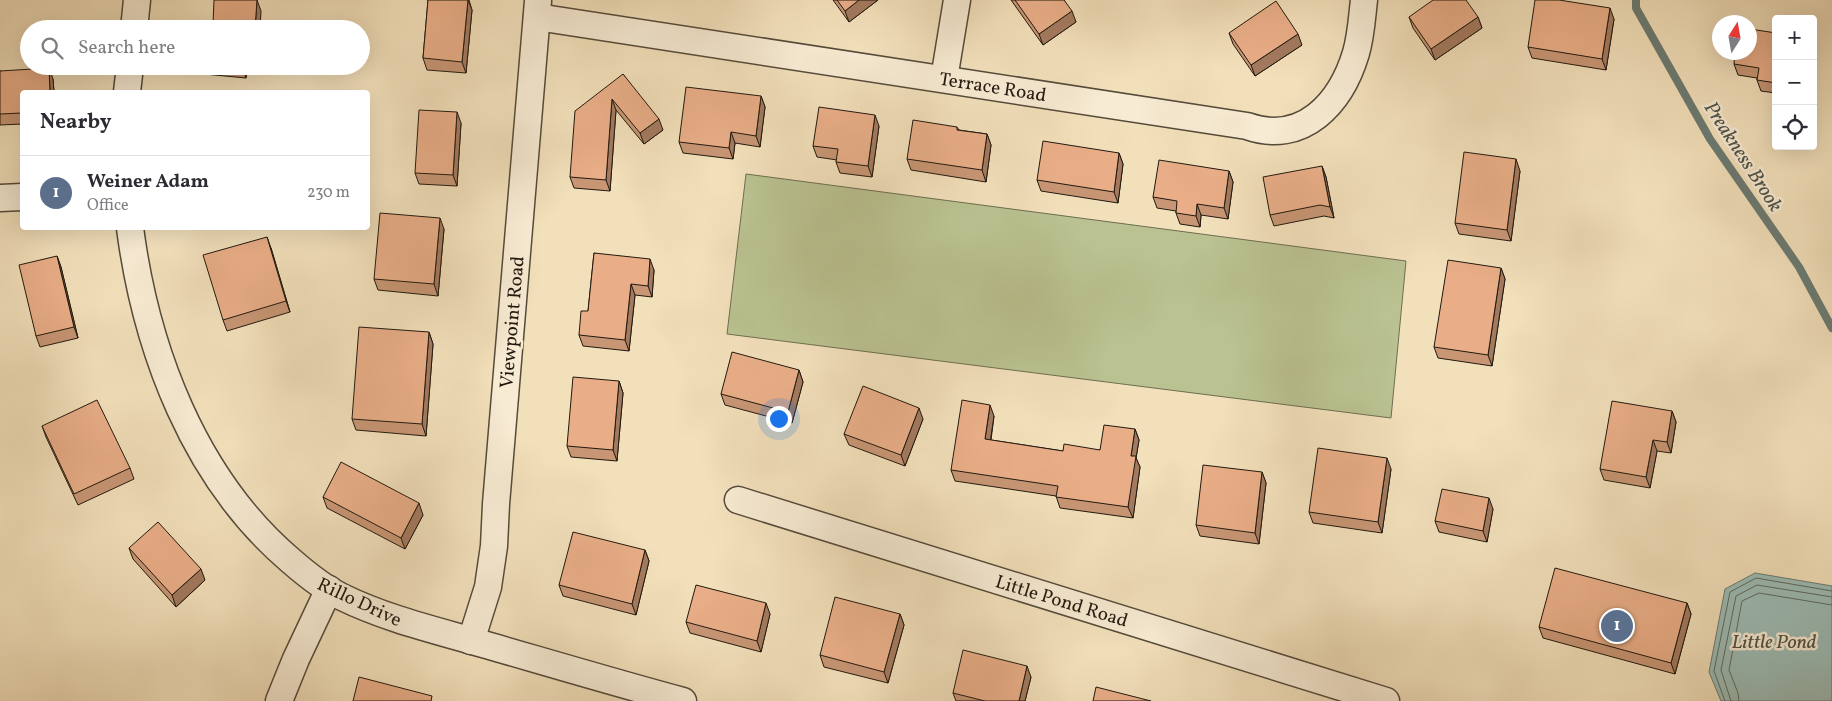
<!DOCTYPE html>
<html lang="en">
<head>
<meta charset="utf-8">
<style>
  :root { --surface:#fff; --page:#f7f7f7; --text:#2b2b33; --muted:#7c7c81; --line:#e1e1e2; --accent:#111827 }
  body { margin:0; font-family:Vollkorn,serif; background:var(--page); color:var(--text) }
  .controls { position:absolute; right:15px; top:15px; display:grid; overflow:hidden; border-radius:5px; box-shadow:0 5px 20px #0002 }
  .controls button { width:45px; height:45px; display:grid; place-items:center; padding:0; border:0; border-bottom:1px solid var(--line); background:var(--surface); color:var(--text); font:25px sans-serif }
  .compass { position:absolute; left:1712px; top:15px; width:45px; height:45px; border-radius:50%; background:var(--surface); box-shadow:0 5px 20px #0002; rotate:11deg }
  .you { position:absolute; left:778px; top:418px; width:18px; height:18px; margin:-12px; border:4px solid #fff; border-radius:50%; background:#1a73e8; box-shadow:0 0 0 8px #1a73e833 }
  .badge { display:grid; place-items:center; width:32px; height:32px; border-radius:50%; background:var(--accent); color:#fff; font-size:16px; font-weight:700 }
  .pin { position:absolute; translate:-50% -50%; border:2px solid #fff; box-shadow:0 1px 5px #0006 }
  .list { margin:0; padding:0; list-style:none }
  h2 { display:flex; justify-content:space-between; align-items:center; height:65px; margin:0; padding:0 20px; font-size:21px }
  h2 small { font-size:16px; font-weight:400; color:var(--muted) }
  .list li { display:grid; grid-template-columns:32px 1fr auto; gap:15px; align-items:center; box-sizing:border-box; height:75px; padding:0 20px; border-top:1px solid var(--line) }
  .list b { display:block; font-size:19px; white-space:nowrap }
  .list p { margin:0; font-size:16px; white-space:nowrap; color:var(--muted) }
  .list em { font-size:16px; font-style:normal; color:var(--muted) }
  .icon { flex:none; width:28px; height:28px; fill:none; stroke:currentColor; stroke-width:2; stroke-linecap:round; stroke-linejoin:round }
  .map { position:relative; flex:none; width:1832px; height:701px; overflow:hidden }
  .search { position:absolute; background:var(--surface); box-shadow:0 5px 20px #0002; left:20px; top:20px; width:350px; height:55px; display:flex; align-items:center; gap:12px; box-sizing:border-box; padding:0 18px; border-radius:28px; color:var(--muted); font-size:19px }
  .panel { position:absolute; background:var(--surface); box-shadow:0 5px 20px #0002; left:20px; top:90px; width:350px; height:140px; border-radius:5px }
  .map>svg:first-child { display:block }
  .green { fill:#bac291; stroke:#6e6e50 }
  .water { fill:#9cbcb6; stroke:#6b7b73 }
  .lines { fill:none; stroke-linecap:round; stroke-linejoin:round }
  .shore { stroke:#5e6a62; stroke-width:1 }
  .stream { stroke:#6b7b73; stroke-width:8 }
  .street-casing { stroke:#554b3a; stroke-width:29 }
  .street { stroke:#f7ebd3; stroke-width:26 }
  .wall { fill:#c89675; stroke:#21190f }
  .shaded-wall { fill:#a37a5f; stroke:#21190f }
  .building { fill:#e9ae88; stroke:#21190f }
  .labels { text-anchor:middle; stroke-width:5; stroke-linejoin:round; paint-order:stroke }
  .street-label { font-size:19px; fill:#21190f; stroke:#f7ebd3 }
  .water-label { font-size:20px; font-style:italic; fill:#4c5249; stroke:#f7ebd3 }
</style>
</head>
<body>
<div class="map">
<svg width="1832" height="701" viewBox="0 0 1832 701">
  <rect width="100%" height="100%" fill="#f2e0bb"/>
  <filter id="stains"><feTurbulence type="fractalNoise" baseFrequency=".004" numOctaves="4"/><feColorMatrix values="0 0 0 0 .2 0 0 0 0 .09 0 0 0 0 .02 0 0 0 .5 -.17"/></filter>
  <radialGradient id="worn" r=".72"><stop offset=".6" stop-color="#630" stop-opacity="0"/><stop offset="1" stop-color="#630" stop-opacity=".3"/></radialGradient>
  <polygon class="green" points="746,174 1406,261 1391,418 727,334"/>
  <polygon class="water" points="1755,573 1832,586 1832,701 1721,701 1709,672 1725,589"/>
  <g class="lines">
    <g class="shore">
      <polyline points="1725,701 1714,671 1730,592 1756,578 1832,591"/>
      <polyline points="1731,701 1721,670 1736,596 1757,585 1832,597"/>
      <polyline points="1739,701 1738,693 1729,670 1742,601 1759,593 1832,605"/>
    </g>
    <polyline class="stream" points="1636,0 1636,8 1710,139 1799,267 1832,328"/>
    <g class="street-casing">
      <g id="street">
        <path d="M537,17l710,109c56,20 94,-23 109,-73 5,-17 6,-36 8,-53"/>
        <polyline points="134,29 137,0"/>
        <polyline points="944,79 957,0"/>
        <polyline points="127,92 130,66"/>
        <polyline points="0,198 22,197"/>
        <path d="M130,228c16,122 64,250 160,332 16,14 33,28 52,37 45,22 93,33 141,47 66,19 133,39 200,57"/>
        <polyline points="738,500 1386,701"/>
        <polyline points="471,641 488,587 494,546 496,504 538,1"/>
        <polyline points="279,701 296,659 329,589"/>
      </g>
    </g>
    <use href="#street" class="street"/>
  </g>
  <g class="wall">
    <polygon points="428,0 469,0 472,10 466,73 427,70 423,58"/>
    <polygon points="833,0 878,0 849,22"/>
    <polygon points="1011,0 1064,0 1076,22 1043,45"/>
    <polygon points="1409,17 1478,17 1482,28 1435,60 1413,28"/>
    <polygon points="1614,19 1606,70 1532,58 1528,47"/>
    <polygon points="1229,33 1302,45 1255,76 1233,44"/>
    <polygon points="1776,33 1776,93 1761,91 1757,80 1757,78 1738,75 1734,64"/>
    <polygon points="201,66 247,66 246,78 204,74"/>
    <polygon points="0,71 53,79 54,92 22,92 22,124 0,125"/>
    <polygon points="623,74 663,130 644,144 616,110 610,191 574,188 570,177"/>
    <polygon points="761,96 765,107 760,147 735,143 733,159 683,153 679,142"/>
    <polygon points="461,123 457,186 419,184 415,173"/>
    <polygon points="879,126 872,177 840,173 836,162 837,160 817,157 813,146"/>
    <polygon points="957,127 959,130 987,134 991,145 986,182 911,170 907,159"/>
    <polygon points="1119,153 1123,164 1118,203 1041,191 1037,180"/>
    <polygon points="1322,166 1326,177 1334,218 1324,216 1274,226 1270,215"/>
    <polygon points="1229,171 1233,182 1228,219 1201,215 1200,227 1180,224 1176,213 1176,211 1157,208 1153,197"/>
    <polygon points="1520,171 1511,241 1459,234 1455,223"/>
    <polygon points="444,229 438,296 378,290 374,279"/>
    <polygon points="271,248 290,312 227,331 223,320"/>
    <polygon points="594,253 654,270 652,297 635,295 629,351 583,346 579,335 588,311"/>
    <polygon points="57,256 61,267 78,338 40,347 36,336"/>
    <polygon points="1501,268 1505,279 1492,366 1438,358 1434,347"/>
    <polygon points="429,332 433,344 426,436 356,430 352,419"/>
    <polygon points="799,370 803,382 792,423 725,405 721,394"/>
    <polygon points="619,381 623,393 617,461 571,457 567,446"/>
    <polygon points="1672,411 1676,422 1671,453 1657,451 1650,488 1604,480 1600,469"/>
    <polygon points="994,416 991,440 1063,451 1100,450 1135,429 1139,440 1136,458 1140,467 1133,518 1060,508 1056,496 955,481 951,470"/>
    <polygon points="923,419 905,466 849,445 844,434"/>
    <polygon points="42,426 130,468 134,479 78,505 46,437"/>
    <polygon points="1391,469 1382,533 1313,523 1309,512"/>
    <polygon points="1262,472 1266,483 1259,544 1200,536 1196,525"/>
    <polygon points="323,497 423,515 405,549 327,508"/>
    <polygon points="1493,509 1487,542 1439,532 1435,521"/>
    <polygon points="129,548 205,580 176,607 133,559"/>
    <polygon points="645,550 649,561 636,615 563,596 559,585"/>
    <polygon points="1687,603 1691,614 1675,674 1543,638 1539,627"/>
    <polygon points="770,614 761,652 690,633 686,622"/>
    <polygon points="900,614 904,625 888,683 824,667 820,655"/>
    <polygon points="1031,677 1025,701 956,701 953,693"/>
  </g>
  <g class="shaded-wall">
    <polygon points="257,0 261,11 260,29 255,29"/>
    <polygon points="468,0 472,10 466,73 462,62"/>
    <polygon points="859,0 878,0 849,22 845,11"/>
    <polygon points="1610,8 1614,19 1606,70 1602,59"/>
    <polygon points="1072,11 1076,22 1043,45 1039,34"/>
    <polygon points="1478,17 1482,28 1435,60 1431,49"/>
    <polygon points="1298,34 1302,45 1255,76 1251,65"/>
    <polygon points="242,66 247,66 246,78 242,67"/>
    <polygon points="49,68 53,79 54,92 50,92"/>
    <polygon points="761,96 765,107 760,147 756,136"/>
    <polygon points="612,99 616,110 610,191 606,180"/>
    <polygon points="457,112 461,123 457,186 453,175"/>
    <polygon points="875,115 879,126 872,177 868,166"/>
    <polygon points="659,119 663,130 644,144 640,133"/>
    <polygon points="731,132 735,143 733,159 729,148"/>
    <polygon points="987,134 991,145 986,182 982,170"/>
    <polygon points="1119,153 1123,164 1118,203 1114,192"/>
    <polygon points="1516,159 1520,171 1511,241 1507,230"/>
    <polygon points="1322,166 1326,177 1334,218 1330,207"/>
    <polygon points="1229,171 1233,182 1228,219 1224,208"/>
    <polygon points="1197,204 1201,215 1200,227 1196,216"/>
    <polygon points="440,218 444,229 438,296 434,284"/>
    <polygon points="267,237 271,248 290,312 286,301"/>
    <polygon points="57,256 61,267 78,338 74,327"/>
    <polygon points="650,259 654,270 652,297 648,286"/>
    <polygon points="1501,268 1505,279 1492,366 1488,355"/>
    <polygon points="631,284 635,295 629,351 625,340"/>
    <polygon points="429,332 433,344 426,436 422,424"/>
    <polygon points="799,370 803,382 792,423 788,412"/>
    <polygon points="619,381 623,393 617,461 613,450"/>
    <polygon points="990,405 994,416 989,450 985,439"/>
    <polygon points="919,408 923,419 905,466 901,455"/>
    <polygon points="1672,411 1676,422 1671,453 1667,442"/>
    <polygon points="1135,429 1139,440 1136,458 1140,467 1133,518 1128,507 1131,456"/>
    <polygon points="1653,440 1657,451 1650,488 1646,477"/>
    <polygon points="1387,458 1391,469 1382,533 1378,522"/>
    <polygon points="1262,472 1266,483 1259,544 1255,533"/>
    <polygon points="1489,498 1493,509 1487,542 1483,531"/>
    <polygon points="419,503 423,515 405,549 401,538"/>
    <polygon points="645,550 649,561 636,615 632,604"/>
    <polygon points="201,569 205,580 176,607 172,595"/>
    <polygon points="766,603 770,614 761,652 757,641"/>
    <polygon points="1687,603 1691,614 1675,674 1671,663"/>
    <polygon points="900,614 904,625 888,683 884,672"/>
    <polygon points="1027,666 1031,677 1025,701 1019,701"/>
  </g>
  <g class="building">
    <polygon points="214,0 257,0 255,29 203,29 203,24 213,24"/>
    <polygon points="428,0 468,0 462,62 423,58"/>
    <polygon points="837,0 859,0 845,11"/>
    <polygon points="1015,0 1064,0 1072,11 1039,34"/>
    <polygon points="1433,0 1466,0 1478,17 1431,49 1409,17"/>
    <polygon points="1535,0 1559,0 1610,8 1602,59 1528,47"/>
    <polygon points="1276,1 1298,34 1251,65 1229,33"/>
    <polygon points="1750,29 1776,33 1776,83 1757,80 1759,68 1734,64 1735,52 1750,52"/>
    <polygon points="49,68 50,92 22,92 22,113 0,114 0,71"/>
    <polygon points="623,74 659,119 640,133 612,99 606,180 570,177 575,111"/>
    <polygon points="686,87 761,96 756,136 731,132 729,148 679,142"/>
    <polygon points="819,107 875,115 868,166 836,162 838,149 813,146"/>
    <polygon points="419,110 457,112 453,175 415,173"/>
    <polygon points="913,120 957,127 957,130 987,134 982,170 907,159"/>
    <polygon points="1043,141 1119,153 1114,192 1037,180"/>
    <polygon points="1464,152 1516,159 1507,230 1455,223"/>
    <polygon points="1159,160 1229,171 1224,208 1197,204 1196,216 1176,213 1177,201 1153,197"/>
    <polygon points="1322,166 1330,207 1320,205 1270,215 1263,177"/>
    <polygon points="380,213 440,218 434,284 374,279"/>
    <polygon points="267,237 286,301 223,320 203,255"/>
    <polygon points="594,253 650,259 648,286 631,284 625,340 579,335 581,311 588,311"/>
    <polygon points="57,256 74,327 36,336 19,265"/>
    <polygon points="1448,260 1501,268 1488,355 1434,347"/>
    <polygon points="359,327 429,332 422,424 352,419"/>
    <polygon points="732,352 799,370 788,412 721,394"/>
    <polygon points="573,377 619,381 613,450 567,446"/>
    <polygon points="863,386 919,408 901,455 844,434"/>
    <polygon points="97,400 130,468 74,494 42,426"/>
    <polygon points="962,400 990,405 985,439 1063,451 1064,444 1100,450 1104,425 1135,429 1131,456 1136,456 1128,507 1056,497 1058,486 951,470"/>
    <polygon points="1612,401 1672,411 1667,442 1653,440 1646,477 1600,469"/>
    <polygon points="1318,448 1387,458 1378,522 1309,512"/>
    <polygon points="341,462 419,503 401,538 323,497"/>
    <polygon points="1203,465 1262,472 1255,533 1196,525"/>
    <polygon points="1442,489 1489,498 1483,531 1435,521"/>
    <polygon points="158,522 201,569 172,595 129,548"/>
    <polygon points="573,532 645,550 632,604 559,585"/>
    <polygon points="1555,568 1687,603 1671,663 1539,627"/>
    <polygon points="696,585 766,603 757,641 686,622"/>
    <polygon points="835,597 900,614 884,672 820,655"/>
    <polygon points="963,650 1027,666 1019,701 985,701 953,693"/>
    <polygon points="359,677 432,696 431,701 353,701"/>
    <polygon points="1096,687 1151,701 1093,701"/>
  </g>
  <g class="labels">
    <g class="street-label">
      <text transform="translate(993 86) rotate(9)" y="7">Terrace Road</text>
      <text transform="translate(511 322) rotate(-85)" y="7">Viewpoint Road</text>
      <text transform="translate(1062 600) rotate(17)" y="7">Little Pond Road</text>
      <text transform="translate(360 601) rotate(25)" y="7">Rillo Drive</text>
    </g>
    <g class="water-label">
      <text transform="translate(1744 156) rotate(57)" y="7">Preakness Brook</text>
      <text x="1774" y="648">Little Pond</text>
    </g>
  </g>
  <rect width="100%" height="100%" filter="url(#stains)"/>
  <rect width="100%" height="100%" fill="url(#worn)"/>
</svg>
<div class="controls">
<button>+</button>
<button>−</button>
<button><svg class="icon" aria-label="locate" viewBox="0 0 24 24"><circle cx="12" cy="12" r="6"/><path d="M12 2v4M12 18v4M2 12h4M18 12h4"/></svg></button>
</div>
<svg class="compass" viewBox="-18 -18 36 36"><path d="M0-13l5 13h-10z" fill="#e53935"/><path d="M0 13l5-13h-10z" fill="#7c7c81"/></svg>
<div class="you"></div>
<div class="pin badge" style="left:1617px;top:626px;background:#5c6f8a">1</div>
<div class="search"><svg class="icon" aria-label="search" viewBox="0 0 24 24"><circle cx="10" cy="10" r="6"/><path d="M15 15l6 6"/></svg>Search here</div>
<section class="panel">
<h2>Nearby<small></small></h2>
<ul class="list">
<li><span class="badge" style="background:#5c6f8a">1</span><div><b>Weiner Adam</b><p>Office</p></div><em>230 m</em></li>
</ul>
</section>
</div>
</body>
</html>
